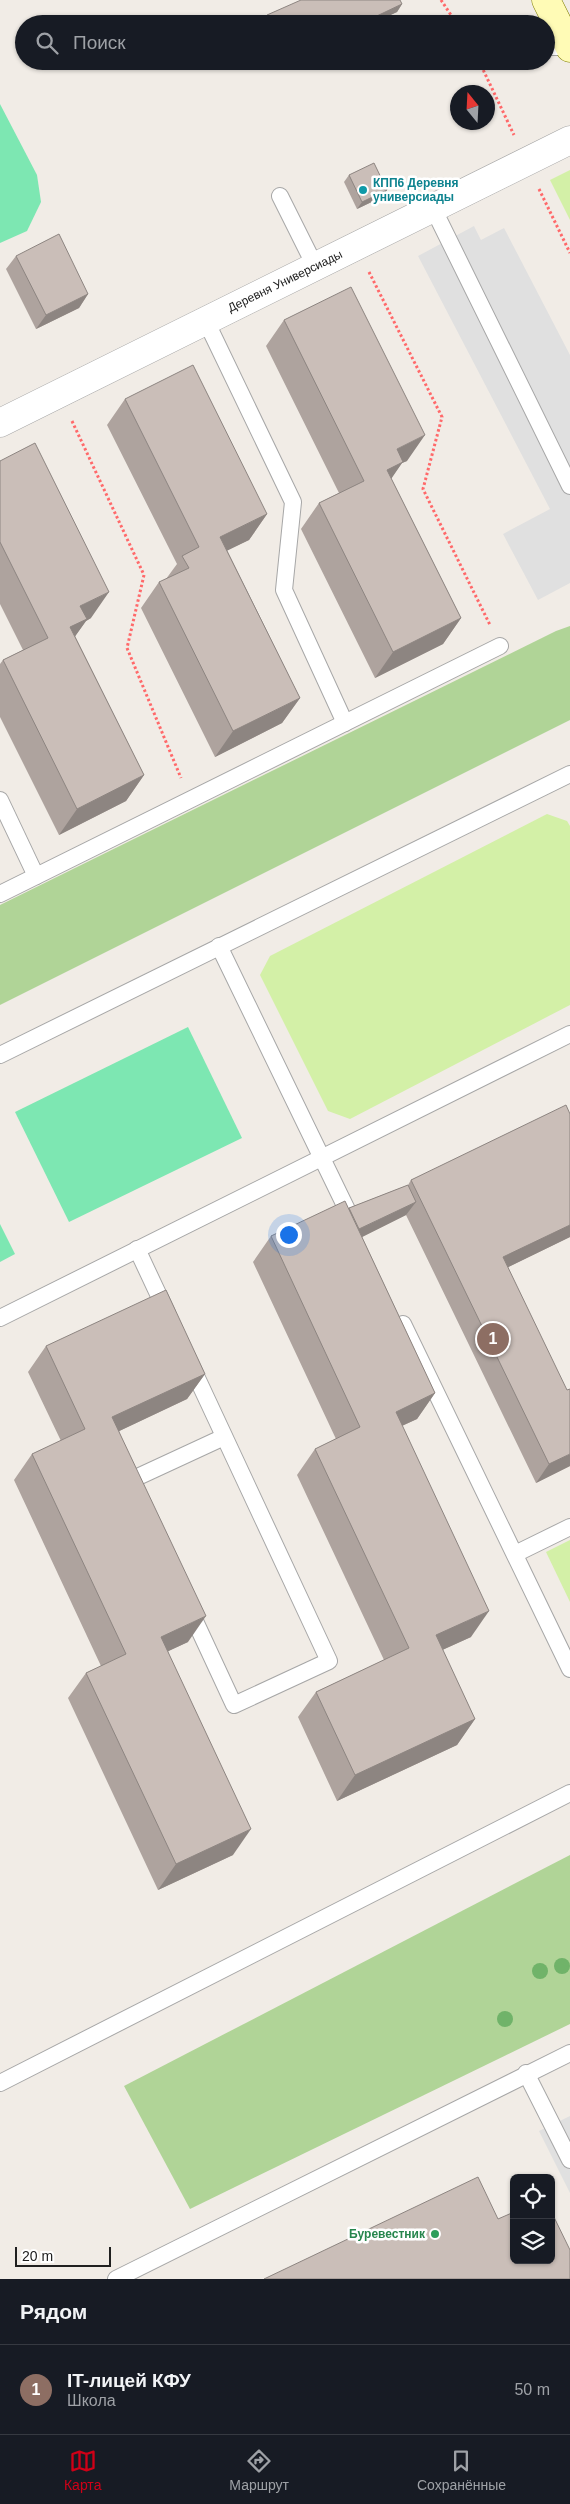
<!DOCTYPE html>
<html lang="ru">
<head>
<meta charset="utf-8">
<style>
  :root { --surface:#171b24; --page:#20242c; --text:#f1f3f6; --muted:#9ea1a6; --line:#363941; --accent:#d00017 }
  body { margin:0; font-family:Helvetica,sans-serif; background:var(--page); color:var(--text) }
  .controls { position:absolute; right:15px; bottom:15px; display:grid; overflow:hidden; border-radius:8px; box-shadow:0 1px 4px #0004 }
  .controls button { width:45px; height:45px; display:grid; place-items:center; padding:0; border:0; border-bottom:1px solid var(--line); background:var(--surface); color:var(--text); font:25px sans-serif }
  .compass { position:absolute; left:450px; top:85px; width:45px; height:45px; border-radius:50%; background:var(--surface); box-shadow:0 1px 4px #0004; rotate:342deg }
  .scale { position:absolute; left:15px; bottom:12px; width:96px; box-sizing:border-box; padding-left:5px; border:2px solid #202020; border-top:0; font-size:14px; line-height:18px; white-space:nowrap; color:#202020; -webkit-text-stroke:4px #fff; paint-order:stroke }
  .you { position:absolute; left:288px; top:1234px; width:18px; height:18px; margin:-12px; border:4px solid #fff; border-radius:50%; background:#1a73e8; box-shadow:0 0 0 8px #1a73e833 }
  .badge { display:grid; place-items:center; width:32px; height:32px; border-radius:50%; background:var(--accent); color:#fff; font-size:16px; font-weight:700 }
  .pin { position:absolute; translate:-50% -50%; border:2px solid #fff; box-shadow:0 1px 5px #0006 }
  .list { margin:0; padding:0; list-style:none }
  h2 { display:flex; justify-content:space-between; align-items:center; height:65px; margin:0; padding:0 20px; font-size:21px }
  h2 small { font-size:16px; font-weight:400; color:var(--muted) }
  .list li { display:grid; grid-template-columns:32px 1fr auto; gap:15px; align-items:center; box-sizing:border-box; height:90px; padding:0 20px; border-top:1px solid var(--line) }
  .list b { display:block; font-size:19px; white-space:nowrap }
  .list p { margin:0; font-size:16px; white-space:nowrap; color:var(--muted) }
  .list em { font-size:16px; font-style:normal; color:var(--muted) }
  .icon { flex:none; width:28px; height:28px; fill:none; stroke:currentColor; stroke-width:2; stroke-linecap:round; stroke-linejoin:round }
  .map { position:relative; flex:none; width:570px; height:2279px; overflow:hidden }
  .search { position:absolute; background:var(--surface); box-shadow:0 1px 4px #0004; left:15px; right:15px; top:15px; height:55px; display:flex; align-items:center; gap:12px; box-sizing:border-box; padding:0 18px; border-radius:28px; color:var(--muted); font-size:19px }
  .sheet { height:155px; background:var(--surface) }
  nav { display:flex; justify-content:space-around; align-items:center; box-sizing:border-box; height:70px; border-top:1px solid var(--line); background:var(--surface); font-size:14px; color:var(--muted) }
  nav a { display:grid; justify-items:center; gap:2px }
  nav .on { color:var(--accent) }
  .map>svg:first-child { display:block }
  .grass { fill:#d3f0a7 }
  .forest { fill:#b0d497 }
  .pitch { fill:#7de7b2 }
  .parking { fill:#e0e0e0 }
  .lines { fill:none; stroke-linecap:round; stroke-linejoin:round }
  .lane-casing { stroke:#a7a7a7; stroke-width:18 }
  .street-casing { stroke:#a7a7a7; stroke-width:29 }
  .secondary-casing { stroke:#7e7e00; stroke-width:29 }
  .path { stroke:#ff696a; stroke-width:3; stroke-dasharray:2.5 2.5; stroke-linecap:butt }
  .lane { stroke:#fff; stroke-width:16 }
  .street { stroke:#fff; stroke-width:28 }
  .secondary { stroke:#fffbb6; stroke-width:28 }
  .tree { fill:#70b369 }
  .wall { fill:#aea39e }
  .shaded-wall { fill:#8d8581 }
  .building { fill:#cabeb8; stroke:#8d8581 }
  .culture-dot { fill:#0f9aa8; stroke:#fff; stroke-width:2 }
  .leisure-dot { fill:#2e9e5b; stroke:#fff; stroke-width:2 }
  .labels { text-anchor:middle; stroke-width:5; stroke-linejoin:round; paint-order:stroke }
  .culture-label { font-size:12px; font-weight:bold; fill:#0d838f; stroke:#fff; text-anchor:start }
  .street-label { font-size:12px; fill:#202020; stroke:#fff }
  .leisure-label { font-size:12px; font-weight:bold; fill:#27864d; stroke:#fff; text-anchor:end }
</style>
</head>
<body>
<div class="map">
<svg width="570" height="2279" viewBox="0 0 570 2279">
  <rect width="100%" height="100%" fill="#f1ece6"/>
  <g class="grass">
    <polygon points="570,170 570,220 550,180"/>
    <polygon points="547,814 567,821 570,826 570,1005 350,1119 328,1111 260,975 270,956"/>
    <polygon points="570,1540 570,1602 546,1552"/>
  </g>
  <g class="forest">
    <polygon points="570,626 570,720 0,1005 0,905 556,631"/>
    <polygon points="570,1855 570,2024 190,2209 124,2086"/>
  </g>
  <g class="pitch">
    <polygon points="0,104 37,175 41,202 27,231 0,243"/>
    <polygon points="188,1027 242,1138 69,1222 15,1112"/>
    <polygon points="0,1224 15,1254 0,1262"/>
  </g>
  <g class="parking">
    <polygon points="474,226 481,240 504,228 570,355 570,583 538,600 503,534 550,509 418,256"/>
    <polygon points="570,2116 570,2193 539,2131"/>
  </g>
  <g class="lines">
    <g class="lane-casing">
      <g id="lane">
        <polyline points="546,47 570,47"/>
        <polyline points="280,196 315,266"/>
        <polyline points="433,208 570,486"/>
        <polyline points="206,321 293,502 284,590 345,723"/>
        <polyline points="0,800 36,876"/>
        <polyline points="0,894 500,646"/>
        <polyline points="219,946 351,1218"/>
        <polyline points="0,1055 570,774"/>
        <polyline points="137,1249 167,1313"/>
        <polyline points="0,1318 570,1034"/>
        <polyline points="403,1324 570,1669"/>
        <polyline points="134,1490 129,1481 224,1437"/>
        <polyline points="515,1554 570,1527"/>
        <polyline points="189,1608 234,1705 329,1661 190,1363"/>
        <polyline points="526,2073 570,2160"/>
        <polyline points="0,2083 570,1793"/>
        <polyline points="116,2279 570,2053"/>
      </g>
    </g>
    <g class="street-casing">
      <polyline id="street" points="0,423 570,140"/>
    </g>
    <g class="secondary-casing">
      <polyline id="secondary" points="546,0 570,48"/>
    </g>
    <g class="path">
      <polyline points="441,0 457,24"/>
      <polyline points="479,61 514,135"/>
      <polyline points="539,189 570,253"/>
      <polyline points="369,272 442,417 423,489 490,625"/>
      <polyline points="72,421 144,575 127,648 181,778"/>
    </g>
    <use href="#lane" class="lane"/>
    <use href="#street" class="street"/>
    <use href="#secondary" class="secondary"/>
  </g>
  <g class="tree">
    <circle cx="562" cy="1966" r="8"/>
    <circle cx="540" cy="1971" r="8"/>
    <circle cx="505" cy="2019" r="8"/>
  </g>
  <g class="wall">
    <polygon points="402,4 397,12 371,24 263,24 262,23 267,15"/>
    <polygon points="349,175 387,190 382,197 357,209 344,182"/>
    <polygon points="16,256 88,294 79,308 36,329 6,269"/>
    <polygon points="284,320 407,461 402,463 391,478 461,618 443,644 375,678 301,529 319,503 339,493 266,346"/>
    <polygon points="125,399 267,514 249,540 227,550 300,698 282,723 215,757 141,608 159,582 166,579 177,564 107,425"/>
    <polygon points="0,461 91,618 86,621 75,636 144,775 126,801 59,835 0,717 0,664 3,660 23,650 0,604"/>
    <polygon points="570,1114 570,1237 508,1267 570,1466 536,1483 406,1215 362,1237 435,1393 417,1419 402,1426 471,1637 442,1650 475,1719 457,1745 337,1801 298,1717 316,1692 384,1660 297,1475 315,1449 336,1439 253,1262 271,1236 349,1208 408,1185 411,1180"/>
    <polygon points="46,1346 205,1374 187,1399 119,1431 188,1642 168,1651 233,1855 158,1890 68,1698 86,1673 101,1666 14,1480 32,1454 61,1441 28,1372"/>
  </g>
  <g class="shaded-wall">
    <polygon points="402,4 397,12 371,24 360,24"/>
    <polygon points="284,61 289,61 282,65"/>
    <polygon points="387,190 382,197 357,209 362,202"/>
    <polygon points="88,294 79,308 36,329 46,315"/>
    <polygon points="425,435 407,461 402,463 385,488 379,475 397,449"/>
    <polygon points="267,514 249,540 202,563 220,537"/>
    <polygon points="109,592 91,618 86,621 69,645 52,653 80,606"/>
    <polygon points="461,618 443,644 375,678 393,652"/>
    <polygon points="300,698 282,723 215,757 233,731"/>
    <polygon points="144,775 126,801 59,835 77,809"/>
    <polygon points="416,1202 406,1215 338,1249 347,1235"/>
    <polygon points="570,1225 570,1237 490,1276 503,1257"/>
    <polygon points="205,1374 187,1399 94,1443 112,1417"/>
    <polygon points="435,1393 417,1419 377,1437 396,1412"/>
    <polygon points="570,1454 570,1466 536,1483 549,1464"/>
    <polygon points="489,1611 471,1637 418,1661 436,1635"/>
    <polygon points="206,1616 188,1642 143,1663 161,1637"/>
    <polygon points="475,1719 457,1745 337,1801 355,1775"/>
    <polygon points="251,1829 233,1855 158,1890 176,1864"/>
  </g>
  <g class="building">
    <polygon points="301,0 400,0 402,4 360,24 271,24 267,15"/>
    <polygon points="374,163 387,190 362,202 349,175"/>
    <polygon points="59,234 88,294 46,315 16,256"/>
    <polygon points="351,287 425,435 397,449 403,462 387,470 461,618 393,652 319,503 364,481 284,320"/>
    <polygon points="193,365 267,514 220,537 300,698 233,731 159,582 189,568 182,556 199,547 125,399"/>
    <polygon points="35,443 109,592 80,606 87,619 70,627 144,775 77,809 3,660 48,638 0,542 0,461"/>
    <polygon points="566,1105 570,1114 570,1225 503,1257 567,1390 570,1389 570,1454 549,1464 411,1180"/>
    <polygon points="408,1185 416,1202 359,1229 349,1208"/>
    <polygon points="345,1201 435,1393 396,1412 489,1611 436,1635 475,1719 355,1775 316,1692 409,1648 315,1449 360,1427 271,1236"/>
    <polygon points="166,1290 205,1374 112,1417 206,1616 161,1637 251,1829 176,1864 86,1673 126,1654 32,1454 85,1429 46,1346"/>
    <polygon points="478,2177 498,2219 514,2212 514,2260 551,2260 551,2211 570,2250 570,2279 264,2279"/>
  </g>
  <circle class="culture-dot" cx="363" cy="190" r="5"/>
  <circle class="leisure-dot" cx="435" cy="2234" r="5"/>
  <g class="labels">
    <g class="culture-label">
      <text x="373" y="187">КПП6 Деревня<tspan x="373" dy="14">универсиады</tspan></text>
    </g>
    <g class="street-label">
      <text transform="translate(285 281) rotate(-26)" y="4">Деревня Универсиады</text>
    </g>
    <g class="leisure-label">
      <text x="425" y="2238">Буревестник</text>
    </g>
  </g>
</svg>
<div class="controls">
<button><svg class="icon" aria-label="locate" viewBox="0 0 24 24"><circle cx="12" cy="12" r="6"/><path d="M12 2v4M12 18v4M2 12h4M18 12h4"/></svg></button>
<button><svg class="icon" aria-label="layers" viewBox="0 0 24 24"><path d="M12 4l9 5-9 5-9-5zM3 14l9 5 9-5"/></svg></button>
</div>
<svg class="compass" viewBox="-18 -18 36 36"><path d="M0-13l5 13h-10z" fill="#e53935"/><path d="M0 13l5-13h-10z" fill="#9ea1a6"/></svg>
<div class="scale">20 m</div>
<div class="you"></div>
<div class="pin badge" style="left:493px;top:1339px;background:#8d6e63">1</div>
<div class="search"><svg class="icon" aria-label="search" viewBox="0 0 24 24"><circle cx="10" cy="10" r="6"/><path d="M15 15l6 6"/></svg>Поиск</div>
</div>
<section class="sheet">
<h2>Рядом<small></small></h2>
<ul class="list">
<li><span class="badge" style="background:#8d6e63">1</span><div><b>IT-лицей КФУ</b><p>Школа</p></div><em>50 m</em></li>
</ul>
</section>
<nav>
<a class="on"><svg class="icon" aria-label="map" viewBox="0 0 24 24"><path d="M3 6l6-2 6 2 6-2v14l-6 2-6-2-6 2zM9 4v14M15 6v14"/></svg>Карта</a>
<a><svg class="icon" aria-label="directions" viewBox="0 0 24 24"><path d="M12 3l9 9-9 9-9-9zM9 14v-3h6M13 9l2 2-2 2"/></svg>Маршрут</a>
<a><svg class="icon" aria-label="saved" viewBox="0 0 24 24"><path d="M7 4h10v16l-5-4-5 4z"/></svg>Сохранённые</a>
</nav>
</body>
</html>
